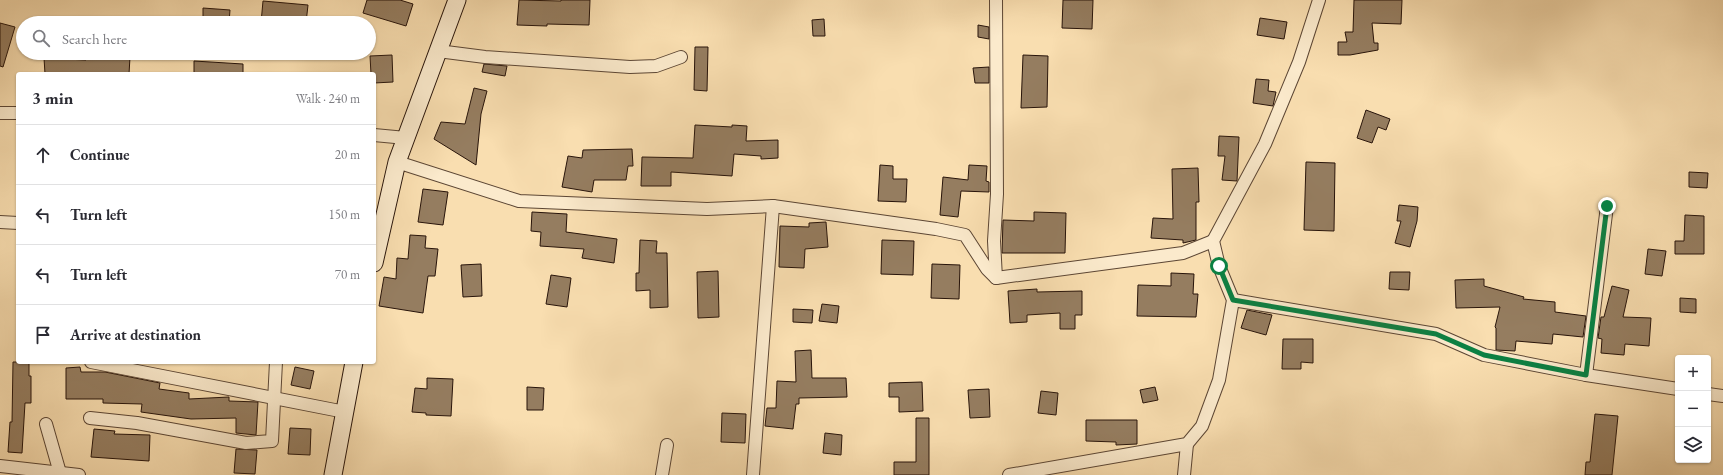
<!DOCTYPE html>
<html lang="en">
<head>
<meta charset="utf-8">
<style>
  :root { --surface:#fff; --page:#f7f7f7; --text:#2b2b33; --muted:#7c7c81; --line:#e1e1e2 }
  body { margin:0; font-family:"EB Garamond",serif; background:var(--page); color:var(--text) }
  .controls { position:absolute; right:12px; bottom:12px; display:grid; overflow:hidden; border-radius:4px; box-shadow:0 1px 3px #0004 }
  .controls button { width:36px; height:36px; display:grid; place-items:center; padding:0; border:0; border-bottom:1px solid var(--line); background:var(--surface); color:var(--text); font:20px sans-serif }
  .stop { position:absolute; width:12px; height:12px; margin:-9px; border:3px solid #0b8043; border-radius:50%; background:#fff }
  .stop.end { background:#0b8043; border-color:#fff; box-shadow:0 1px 4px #0008 }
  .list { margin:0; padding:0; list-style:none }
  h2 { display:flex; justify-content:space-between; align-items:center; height:52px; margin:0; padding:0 16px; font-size:17px }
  h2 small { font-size:13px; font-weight:400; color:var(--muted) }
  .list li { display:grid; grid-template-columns:26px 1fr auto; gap:12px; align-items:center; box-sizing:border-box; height:60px; padding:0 16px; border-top:1px solid var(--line) }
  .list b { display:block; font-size:15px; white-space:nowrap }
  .list em { font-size:13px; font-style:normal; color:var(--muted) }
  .icon { flex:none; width:22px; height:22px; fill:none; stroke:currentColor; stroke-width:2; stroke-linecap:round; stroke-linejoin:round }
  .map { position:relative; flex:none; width:1723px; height:475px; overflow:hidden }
  .search { position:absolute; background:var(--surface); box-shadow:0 1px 3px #0004; left:16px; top:16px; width:360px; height:44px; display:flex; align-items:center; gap:10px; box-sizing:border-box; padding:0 14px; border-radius:22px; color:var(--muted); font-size:15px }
  .panel { position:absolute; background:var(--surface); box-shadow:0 1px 3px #0004; left:16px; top:72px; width:360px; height:292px; border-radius:4px }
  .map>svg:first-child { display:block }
  .building { fill:#957d60; stroke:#28140a }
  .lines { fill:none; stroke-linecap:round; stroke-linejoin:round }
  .minor-casing { stroke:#5c4634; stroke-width:14 }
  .secondary-casing { stroke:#28140a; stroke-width:19 }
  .minor { stroke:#fbeacc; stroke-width:12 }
  .secondary { stroke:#fbeacc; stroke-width:17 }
  .route { stroke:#0b8043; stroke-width:5 }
</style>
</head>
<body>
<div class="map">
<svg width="1723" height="475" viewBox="0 0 1723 475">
  <rect width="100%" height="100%" fill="#f9deb0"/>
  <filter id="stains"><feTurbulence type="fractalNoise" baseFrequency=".005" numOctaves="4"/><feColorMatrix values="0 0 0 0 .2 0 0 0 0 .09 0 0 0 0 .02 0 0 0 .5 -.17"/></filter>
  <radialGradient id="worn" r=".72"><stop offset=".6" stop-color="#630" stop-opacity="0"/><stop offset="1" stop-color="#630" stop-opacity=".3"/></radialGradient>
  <g class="building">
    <polygon points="367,0 400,0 413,4 406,26 363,13"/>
    <polygon points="519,0 561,1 561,0 590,0 589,25 547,24 547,26 517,25"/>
    <polygon points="1063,0 1093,0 1092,29 1062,28"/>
    <polygon points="1354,0 1402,0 1401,24 1372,23 1374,43 1378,43 1378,50 1350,55 1338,55 1338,42 1347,42 1345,32 1353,32"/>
    <polygon points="263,1 308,5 306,23 261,23"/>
    <polygon points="203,8 230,10 229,23 203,23"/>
    <polygon points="1260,18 1287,22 1284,39 1257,35"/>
    <polygon points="824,19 825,36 813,36 812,20"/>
    <polygon points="0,23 15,27 3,67 0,66"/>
    <polygon points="978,25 989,27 989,39 978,37"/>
    <polygon points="695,47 708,47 707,91 694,90"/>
    <polygon points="392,55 393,82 374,83 374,74 371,74 370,56"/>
    <polygon points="1023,55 1048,56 1047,107 1021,108"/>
    <polygon points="86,56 130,57 129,74 45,74 44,58 86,60"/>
    <polygon points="194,61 243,64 243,74 194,74"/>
    <polygon points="484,64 507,66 505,76 482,72"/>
    <polygon points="989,67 989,83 975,83 973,68"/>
    <polygon points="1256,79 1269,80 1268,91 1276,92 1273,106 1253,103"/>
    <polygon points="474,88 487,91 481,114 476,165 434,139 441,122 465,124"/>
    <polygon points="1366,110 1390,119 1386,130 1378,127 1372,143 1357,138"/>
    <polygon points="695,125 732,127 732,125 747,126 746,141 778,140 778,158 761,159 761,156 734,154 732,176 671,172 671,186 641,186 642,157 693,158"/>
    <polygon points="1219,136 1239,137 1237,181 1222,180 1225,156 1218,156"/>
    <polygon points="632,149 633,166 628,166 626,180 594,180 592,192 562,187 568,156 582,158 583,150"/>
    <polygon points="1306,162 1335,163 1334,231 1304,230"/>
    <polygon points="880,165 893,166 893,179 907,179 906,202 878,201"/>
    <polygon points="969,165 987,166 986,181 989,182 989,192 961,191 958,217 940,215 943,177 968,180"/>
    <polygon points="1198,168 1199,202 1196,202 1196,240 1183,243 1183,240 1151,238 1153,218 1173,219 1172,169"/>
    <polygon points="1689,172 1708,173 1707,188 1689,187"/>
    <polygon points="423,189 448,192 443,225 418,222"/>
    <polygon points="1399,205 1418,207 1417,221 1410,247 1395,243 1401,221 1397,221"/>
    <polygon points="532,212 567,214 566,232 617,239 614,263 582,258 584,249 540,246 541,232 531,231"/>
    <polygon points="1034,212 1066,213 1065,253 1002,253 1003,220 1034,221"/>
    <polygon points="1685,215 1704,216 1704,254 1675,254 1675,241 1684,241"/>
    <polygon points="826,222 828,247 805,249 804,268 779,267 780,226 809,227 809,223"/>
    <polygon points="410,235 426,236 425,248 438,249 435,276 428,276 423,313 379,306 384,277 396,279 397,258 408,259"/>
    <polygon points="640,240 657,241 656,253 667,253 668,307 650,308 650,290 636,291 636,273 639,273"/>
    <polygon points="882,240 914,241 913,275 881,274"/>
    <polygon points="1648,249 1666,251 1662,276 1645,274"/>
    <polygon points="481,264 482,296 463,297 461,265"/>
    <polygon points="932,264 960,265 959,299 931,298"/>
    <polygon points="718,271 719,317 698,318 697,272"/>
    <polygon points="1390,272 1410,272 1409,290 1389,289"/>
    <polygon points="1171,273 1194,274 1193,294 1198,294 1196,317 1137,316 1138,285 1171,286"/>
    <polygon points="551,275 571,278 567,307 546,304"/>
    <polygon points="1484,279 1484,286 1524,297 1523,299 1555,302 1555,312 1586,316 1583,337 1553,334 1552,344 1516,341 1515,351 1496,350 1496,328 1495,327 1500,307 1456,308 1455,280"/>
    <polygon points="1612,286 1629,290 1623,317 1651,318 1649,346 1625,344 1624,355 1601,353 1602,339 1598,338 1601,317 1604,317"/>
    <polygon points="1037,289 1037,292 1082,291 1082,315 1075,315 1075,329 1060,329 1060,313 1027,315 1027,322 1010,323 1008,291"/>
    <polygon points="1680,298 1696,299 1696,313 1680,312"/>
    <polygon points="822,304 839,306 837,323 819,321"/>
    <polygon points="793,309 813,310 812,323 793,322"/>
    <polygon points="1247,310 1272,315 1266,335 1241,328"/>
    <polygon points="1283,339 1313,339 1313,363 1301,362 1301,369 1282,369"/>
    <polygon points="811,350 812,378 846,378 847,397 799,398 799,404 796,404 793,429 765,426 767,408 776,408 777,381 796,382 795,351"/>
    <polygon points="13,362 29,362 29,376 31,376 31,403 25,403 22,453 8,452 10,422 12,422"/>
    <polygon points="80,367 81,372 105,372 160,383 159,389 189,393 189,399 229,397 229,401 258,402 256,435 236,433 236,418 191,419 141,412 142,404 103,403 103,399 66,399 66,368"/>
    <polygon points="295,367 314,371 310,389 291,385"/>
    <polygon points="427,378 453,379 451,416 426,415 426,413 412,412 415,388 427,389"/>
    <polygon points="922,382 923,411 899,412 899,397 889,397 889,383"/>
    <polygon points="527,387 544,388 543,410 527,410"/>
    <polygon points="1155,387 1158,400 1143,403 1140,390"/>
    <polygon points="989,389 990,417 970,418 968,390"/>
    <polygon points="1041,391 1058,393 1056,415 1038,413"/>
    <polygon points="722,413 746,414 745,443 721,442"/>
    <polygon points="1595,414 1618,416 1612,475 1585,475 1586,462 1590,462"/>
    <polygon points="916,418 929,418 929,475 894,475 894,462 916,462"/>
    <polygon points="1086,420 1137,420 1137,444 1116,445 1116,442 1086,441"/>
    <polygon points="290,428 311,429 310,455 288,454"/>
    <polygon points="94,429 115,431 114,434 150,435 149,461 91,457"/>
    <polygon points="825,433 842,435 841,455 823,453"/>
    <polygon points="236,449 257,450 255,474 234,473"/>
  </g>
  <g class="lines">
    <g class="minor-casing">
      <g id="minor">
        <polyline points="438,51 485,57 630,67 656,66 681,57"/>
        <polyline points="0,113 18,113"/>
        <polyline points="374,135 406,138"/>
        <polyline points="397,162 519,201 707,209 773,206 936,229 965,235 987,269 996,278 1183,253 1213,241"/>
        <polyline points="0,222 18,223"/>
        <polyline points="996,278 994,241 997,194 996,0"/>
        <polyline points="1233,300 1436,334 1484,355 1586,375 1678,389"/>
        <polyline points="91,362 345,412"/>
        <polyline points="1586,375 1607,206"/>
        <polyline points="1708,394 1723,396"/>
        <polyline points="90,418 137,423 246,443 272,441 276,362"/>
        <polyline points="46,424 60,473"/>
        <polyline points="0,466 79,475"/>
        <polyline points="662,475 667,445"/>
        <polyline points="753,475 773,206"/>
        <polyline points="1009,475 1187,444 1202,426 1219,380 1233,300 1219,266 1213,241 1265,144 1299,62 1319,0"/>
        <polyline points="1184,475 1187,444"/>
      </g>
    </g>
    <g class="secondary-casing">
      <g id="secondary">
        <polyline points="374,263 397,162 457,0"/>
        <polyline points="333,475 354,362"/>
      </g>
    </g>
    <use href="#minor" class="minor"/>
    <use href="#secondary" class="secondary"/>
  </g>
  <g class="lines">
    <polyline class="route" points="1219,266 1233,300 1436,334 1484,355 1586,375 1607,206"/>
  </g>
  <rect width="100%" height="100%" filter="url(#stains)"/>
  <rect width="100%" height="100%" fill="url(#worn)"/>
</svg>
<div class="controls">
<button>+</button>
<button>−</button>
<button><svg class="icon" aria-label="layers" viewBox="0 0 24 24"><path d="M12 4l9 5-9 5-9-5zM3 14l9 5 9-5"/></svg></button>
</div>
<div class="stop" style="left:1219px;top:266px"></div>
<div class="stop end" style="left:1607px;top:206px"></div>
<div class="search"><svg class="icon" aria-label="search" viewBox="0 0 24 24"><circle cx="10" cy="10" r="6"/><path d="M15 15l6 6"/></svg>Search here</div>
<section class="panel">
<h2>3 min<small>Walk · 240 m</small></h2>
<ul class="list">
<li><svg class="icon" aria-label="ahead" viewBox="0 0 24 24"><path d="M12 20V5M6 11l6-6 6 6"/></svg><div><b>Continue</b></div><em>20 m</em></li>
<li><svg class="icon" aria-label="left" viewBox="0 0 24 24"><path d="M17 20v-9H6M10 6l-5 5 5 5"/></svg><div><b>Turn left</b></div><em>150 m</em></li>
<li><svg class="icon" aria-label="left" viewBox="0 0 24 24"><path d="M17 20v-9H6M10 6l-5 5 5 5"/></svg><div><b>Turn left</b></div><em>70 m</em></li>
<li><svg class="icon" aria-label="arrive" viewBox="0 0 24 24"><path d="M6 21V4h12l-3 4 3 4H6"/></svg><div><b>Arrive at destination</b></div></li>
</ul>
</section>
</div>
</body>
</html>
